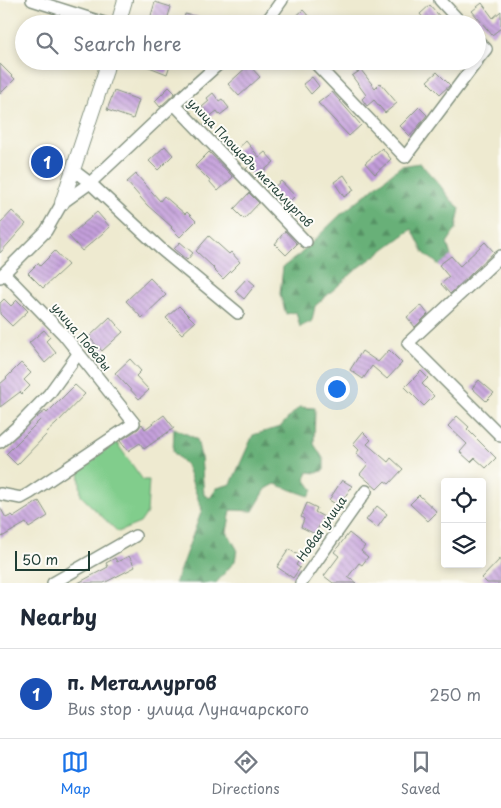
<!DOCTYPE html>
<html lang="en">
<head>
<meta charset="utf-8">
<style>
  :root { --surface:#fff; --page:#f2f2f3; --text:#1f2937; --muted:#747a83; --line:#e0e1e3; --accent:#1a73e8 }
  body { margin:0; font-family:"Playpen Sans",sans-serif; background:var(--page); color:var(--text) }
  .controls { position:absolute; right:15px; bottom:15px; display:grid; overflow:hidden; border-radius:5px; box-shadow:0 2px 8px #0003 }
  .controls button { width:45px; height:45px; display:grid; place-items:center; padding:0; border:0; border-bottom:1px solid var(--line); background:var(--surface); color:var(--text); font:25px sans-serif }
  .scale { position:absolute; left:15px; bottom:12px; width:75px; box-sizing:border-box; padding-left:5px; border:2px solid #1f3d34; border-top:0; font-size:14px; line-height:18px; white-space:nowrap; color:#1f3d34; -webkit-text-stroke:4px #fdfcf7; paint-order:stroke }
  .you { position:absolute; left:336px; top:388px; width:18px; height:18px; margin:-12px; border:4px solid #fff; border-radius:50%; background:#1a73e8; box-shadow:0 0 0 8px #1a73e833 }
  .badge { display:grid; place-items:center; width:32px; height:32px; border-radius:50%; background:var(--accent); color:#fff; font-size:16px; font-weight:700 }
  .pin { position:absolute; translate:-50% -50%; border:2px solid #fff; box-shadow:0 1px 5px #0006 }
  .list { margin:0; padding:0; list-style:none }
  h2 { display:flex; justify-content:space-between; align-items:center; height:65px; margin:0; padding:0 20px; font-size:21px }
  h2 small { font-size:16px; font-weight:400; color:var(--muted) }
  .list li { display:grid; grid-template-columns:32px 1fr auto; gap:15px; align-items:center; box-sizing:border-box; height:90px; padding:0 20px; border-top:1px solid var(--line) }
  .list b { display:block; font-size:19px; white-space:nowrap }
  .list p { margin:0; font-size:16px; white-space:nowrap; color:var(--muted) }
  .list em { font-size:16px; font-style:normal; color:var(--muted) }
  .icon { flex:none; width:28px; height:28px; fill:none; stroke:currentColor; stroke-width:2; stroke-linecap:round; stroke-linejoin:round }
  .map { position:relative; flex:none; width:501px; height:583px; overflow:hidden }
  .search { position:absolute; background:var(--surface); box-shadow:0 2px 8px #0003; left:15px; right:15px; top:15px; height:55px; display:flex; align-items:center; gap:12px; box-sizing:border-box; padding:0 18px; border-radius:28px; color:var(--muted); font-size:19px }
  .sheet { height:155px; background:var(--surface) }
  nav { display:flex; justify-content:space-around; align-items:center; box-sizing:border-box; height:70px; border-top:1px solid var(--line); background:var(--surface); font-size:14px; color:var(--muted) }
  nav a { display:grid; justify-items:center; gap:2px }
  nav .on { color:var(--accent) }
  .map>svg:first-child { display:block }
  .green { fill:#81cd8c; stroke:#508560 }
  .forest { fill:url(#forest-firs); stroke:#447656 }
  .building { fill:url(#building-back-hatch) }
  .lines { fill:none; stroke-linecap:round; stroke-linejoin:round }
  .minor-casing { stroke:#869482; stroke-width:14 }
  .tertiary-casing { stroke:#869482; stroke-width:16 }
  .minor { stroke:#fff; stroke-width:11 }
  .tertiary { stroke:#fff; stroke-width:14 }
  .labels { text-anchor:middle; stroke-width:4; stroke-linejoin:round; paint-order:stroke }
  .street-label { font-size:12px; fill:#1f3d34; stroke:#fdfcf7 }
</style>
</head>
<body>
<div class="map">
<svg width="501" height="583" viewBox="0 0 501 583">
  <defs>
    <pattern id="forest-firs" width="22" height="20" patternUnits="userSpaceOnUse" patternTransform="scale(1.25)"><rect width="22" height="20" fill="#68b078"/><path d="M5 1l3.5 6h-7zM16 11l3.5 6h-7z" fill="#559063"/></pattern>
    <pattern id="building-back-hatch" width="6" height="6" patternUnits="userSpaceOnUse" patternTransform="scale(1.25)"><rect width="6" height="6" fill="#c49fdb"/><path d="M-1 5l2 2M0 0l6 6M5-1l2 2" fill="none" stroke="#9f83b2"/></pattern>
  </defs>
  <rect width="100%" height="100%" fill="#fdfcf7"/>
  <filter id="ink" filterUnits="userSpaceOnUse"><feTurbulence type="fractalNoise" baseFrequency=".02" numOctaves="2"/><feDisplacementMap in="SourceGraphic" scale="10" xChannelSelector="R" yChannelSelector="G"/><feConvolveMatrix kernelMatrix="1 2 1 2 8 2 1 2 1" color-interpolation-filters="sRGB"/></filter>
  <filter id="wash" filterUnits="userSpaceOnUse"><feTurbulence type="fractalNoise" baseFrequency=".0096" numOctaves="4" result="noise"/><feDisplacementMap in="SourceGraphic" scale="20" xChannelSelector="R" yChannelSelector="G"/><feGaussianBlur stdDeviation="1.12" result="paint"/><feColorMatrix in="noise" values="0 0 0 0 0 0 0 0 0 0 0 0 0 0 0 0 0 1.4 0 .05"/><feComposite in="paint" operator="in"/></filter>
  <g filter="url(#wash)">
    <rect width="100%" height="100%" fill="#eeead0"/>
    <polygon class="green" points="116,442 143,480 149,480 147,513 140,523 118,532 81,496 79,469"/>
    <g class="forest">
      <polygon points="420,163 439,184 451,200 460,208 456,229 447,243 451,256 439,265 424,253 412,229 357,269 315,306 312,321 300,327 296,312 286,314 280,294 283,267 299,255 340,215 401,166"/>
      <polygon points="299,407 315,408 314,444 324,460 324,470 317,473 308,472 305,479 313,490 309,496 275,484 266,489 253,511 231,510 227,532 237,549 235,561 216,583 175,583 202,510 186,465 173,452 174,428 197,439 201,457 204,495 210,498 217,488 231,484 253,435 280,427"/>
    </g>
    <g id="blocks">
      <g class="building">
        <polygon points="155,2 171,7 166,23 150,19"/>
        <polygon points="482,3 493,18 501,11 501,28 492,35 472,11"/>
        <polygon points="430,5 446,24 428,24 420,14"/>
        <polygon points="303,10 312,20 308,24 297,24 293,19"/>
        <polygon points="185,14 212,20 212,24 183,24"/>
        <polygon points="134,61 160,61 170,65 167,74"/>
        <polygon points="0,64 15,79 0,94"/>
        <polygon points="249,65 260,77 239,96 228,84"/>
        <polygon points="361,70 375,88 380,83 397,103 385,113 374,100 367,106 362,99 366,95 352,76"/>
        <polygon points="437,72 450,85 440,94 427,81"/>
        <polygon points="312,77 319,86 311,94 303,84"/>
        <polygon points="169,87 175,93 160,107 155,101"/>
        <polygon points="114,91 139,100 133,119 107,110"/>
        <polygon points="332,92 361,125 349,136 318,103"/>
        <polygon points="213,93 219,101 222,99 229,108 220,115 217,111 209,117 202,107 209,101 207,98"/>
        <polygon points="419,107 427,115 417,128 410,136 400,126"/>
        <polygon points="246,141 259,157 265,152 274,162 255,178 246,169 249,166 236,150"/>
        <polygon points="165,146 173,155 158,170 149,161"/>
        <polygon points="382,148 391,159 375,174 365,163"/>
        <polygon points="209,152 233,177 218,191 210,182 210,181 195,166"/>
        <polygon points="136,174 160,201 164,196 185,214 187,212 196,221 180,237 171,228 172,227 147,205 127,182"/>
        <polygon points="344,175 354,190 344,197 334,182"/>
        <polygon points="281,181 295,196 286,205 272,189"/>
        <polygon points="249,193 259,203 244,219 234,209"/>
        <polygon points="12,211 26,224 0,253 0,224"/>
        <polygon points="97,212 110,227 82,251 69,236"/>
        <polygon points="285,231 297,244 286,255 275,244"/>
        <polygon points="209,236 229,254 231,252 240,262 223,279 213,269 214,268 196,251"/>
        <polygon points="180,242 193,253 187,260 174,249"/>
        <polygon points="485,242 494,252 450,294 441,284 449,277 439,265 451,256 460,266"/>
        <polygon points="55,251 68,265 43,288 28,273 38,263 40,266"/>
        <polygon points="150,278 166,295 142,318 126,301"/>
        <polygon points="247,278 255,285 244,299 235,291"/>
        <polygon points="4,299 11,306 17,300 28,311 12,326 0,314 0,303"/>
        <polygon points="421,305 428,314 415,327 407,317"/>
        <polygon points="179,306 195,322 182,334 166,318"/>
        <polygon points="110,317 123,332 102,351 89,337"/>
        <polygon points="44,330 50,337 46,341 56,353 45,363 29,343"/>
        <polygon points="389,350 402,363 387,379 372,366 363,379 350,370 362,351 378,362"/>
        <polygon points="130,359 141,371 136,376 149,390 139,399 115,373"/>
        <polygon points="21,363 31,373 24,380 30,386 22,394 20,392 0,407 0,384 7,378 6,378"/>
        <polygon points="421,371 428,378 422,384 434,396 424,406 405,387"/>
        <polygon points="479,380 494,393 486,401 472,388"/>
        <polygon points="75,385 85,394 56,424 46,433 47,434 17,465 6,454 40,420 37,417 45,411 47,413"/>
        <polygon points="164,415 174,428 144,449 140,443 128,451 120,441 138,429 142,424 145,429"/>
        <polygon points="457,416 469,427 467,429 496,458 486,468 475,458 471,462 460,452 467,444 448,426"/>
        <polygon points="363,432 371,440 367,444 388,462 391,458 403,469 389,484 385,481 377,489 360,474 368,464 356,454 359,450 353,444"/>
        <polygon points="342,480 352,486 339,506 329,500"/>
        <polygon points="419,495 437,512 428,521 410,504"/>
        <polygon points="39,501 48,516 29,528 26,523 0,538 0,507 6,518 12,515 14,517"/>
        <polygon points="307,503 317,508 315,512 324,517 315,534 301,527 304,519 301,517"/>
        <polygon points="377,506 387,514 377,528 366,520"/>
        <polygon points="349,533 365,546 361,551 368,557 362,565 359,563 348,577 356,583 333,583 324,576 339,556 334,552"/>
        <polygon points="289,549 301,557 296,565 300,568 293,578 277,567"/>
        <polygon points="129,556 135,567 104,583 78,583 108,567 106,563 115,558 117,562"/>
        <polygon points="501,558 501,583 487,583 482,578"/>
      </g>
    </g>
  </g>
  <g filter="url(#ink)">
    <use href="#blocks" fill-opacity="0" stroke="#869482" stroke-width="1"/>
    <g class="lines">
      <g class="minor-casing">
        <g id="minor">
          <polyline points="32,0 107,24"/>
          <polyline points="440,0 462,24"/>
          <polyline points="263,24 270,17 282,0"/>
          <polyline points="477,40 486,49 477,60"/>
          <polyline points="313,61 405,157 477,61"/>
          <polyline points="174,104 306,242"/>
          <polyline points="73,170 90,183 161,249 238,313"/>
          <polyline points="501,256 408,343 501,436"/>
          <polyline points="0,277 46,231 62,203 90,183 174,104 222,61"/>
          <polyline points="0,442 19,425 49,394 78,354"/>
          <polyline points="0,494 21,498 30,493 134,423 64,335 4,273"/>
          <polyline points="53,583 135,536"/>
          <polyline points="301,583 366,491"/>
        </g>
      </g>
      <g class="tertiary-casing">
        <g id="tertiary">
          <polyline points="118,24 125,0"/>
          <polyline points="62,203 105,73 108,61"/>
        </g>
      </g>
      <use href="#minor" class="minor"/>
      <use href="#tertiary" class="tertiary"/>
    </g>
  </g>
  <g class="labels">
    <g class="street-label">
      <text transform="translate(250 163) rotate(46)" y="4">улица Площадь металлургов</text>
      <text transform="translate(81 337) rotate(50)" y="4">улица Победы</text>
      <text transform="translate(322 529) rotate(-55)" y="4">Новая улица</text>
    </g>
  </g>
</svg>
<div class="controls">
<button><svg class="icon" aria-label="locate" viewBox="0 0 24 24"><circle cx="12" cy="12" r="6"/><path d="M12 2v4M12 18v4M2 12h4M18 12h4"/></svg></button>
<button><svg class="icon" aria-label="layers" viewBox="0 0 24 24"><path d="M12 4l9 5-9 5-9-5zM3 14l9 5 9-5"/></svg></button>
</div>
<div class="scale">50 m</div>
<div class="you"></div>
<div class="pin badge" style="left:47px;top:162px;background:#1a4fb4">1</div>
<div class="search"><svg class="icon" aria-label="search" viewBox="0 0 24 24"><circle cx="10" cy="10" r="6"/><path d="M15 15l6 6"/></svg>Search here</div>
</div>
<section class="sheet">
<h2>Nearby<small></small></h2>
<ul class="list">
<li><span class="badge" style="background:#1a4fb4">1</span><div><b>п. Металлургов</b><p>Bus stop · улица Луначарского</p></div><em>250 m</em></li>
</ul>
</section>
<nav>
<a class="on"><svg class="icon" aria-label="map" viewBox="0 0 24 24"><path d="M3 6l6-2 6 2 6-2v14l-6 2-6-2-6 2zM9 4v14M15 6v14"/></svg>Map</a>
<a><svg class="icon" aria-label="directions" viewBox="0 0 24 24"><path d="M12 3l9 9-9 9-9-9zM9 14v-3h6M13 9l2 2-2 2"/></svg>Directions</a>
<a><svg class="icon" aria-label="saved" viewBox="0 0 24 24"><path d="M7 4h10v16l-5-4-5 4z"/></svg>Saved</a>
</nav>
</body>
</html>
